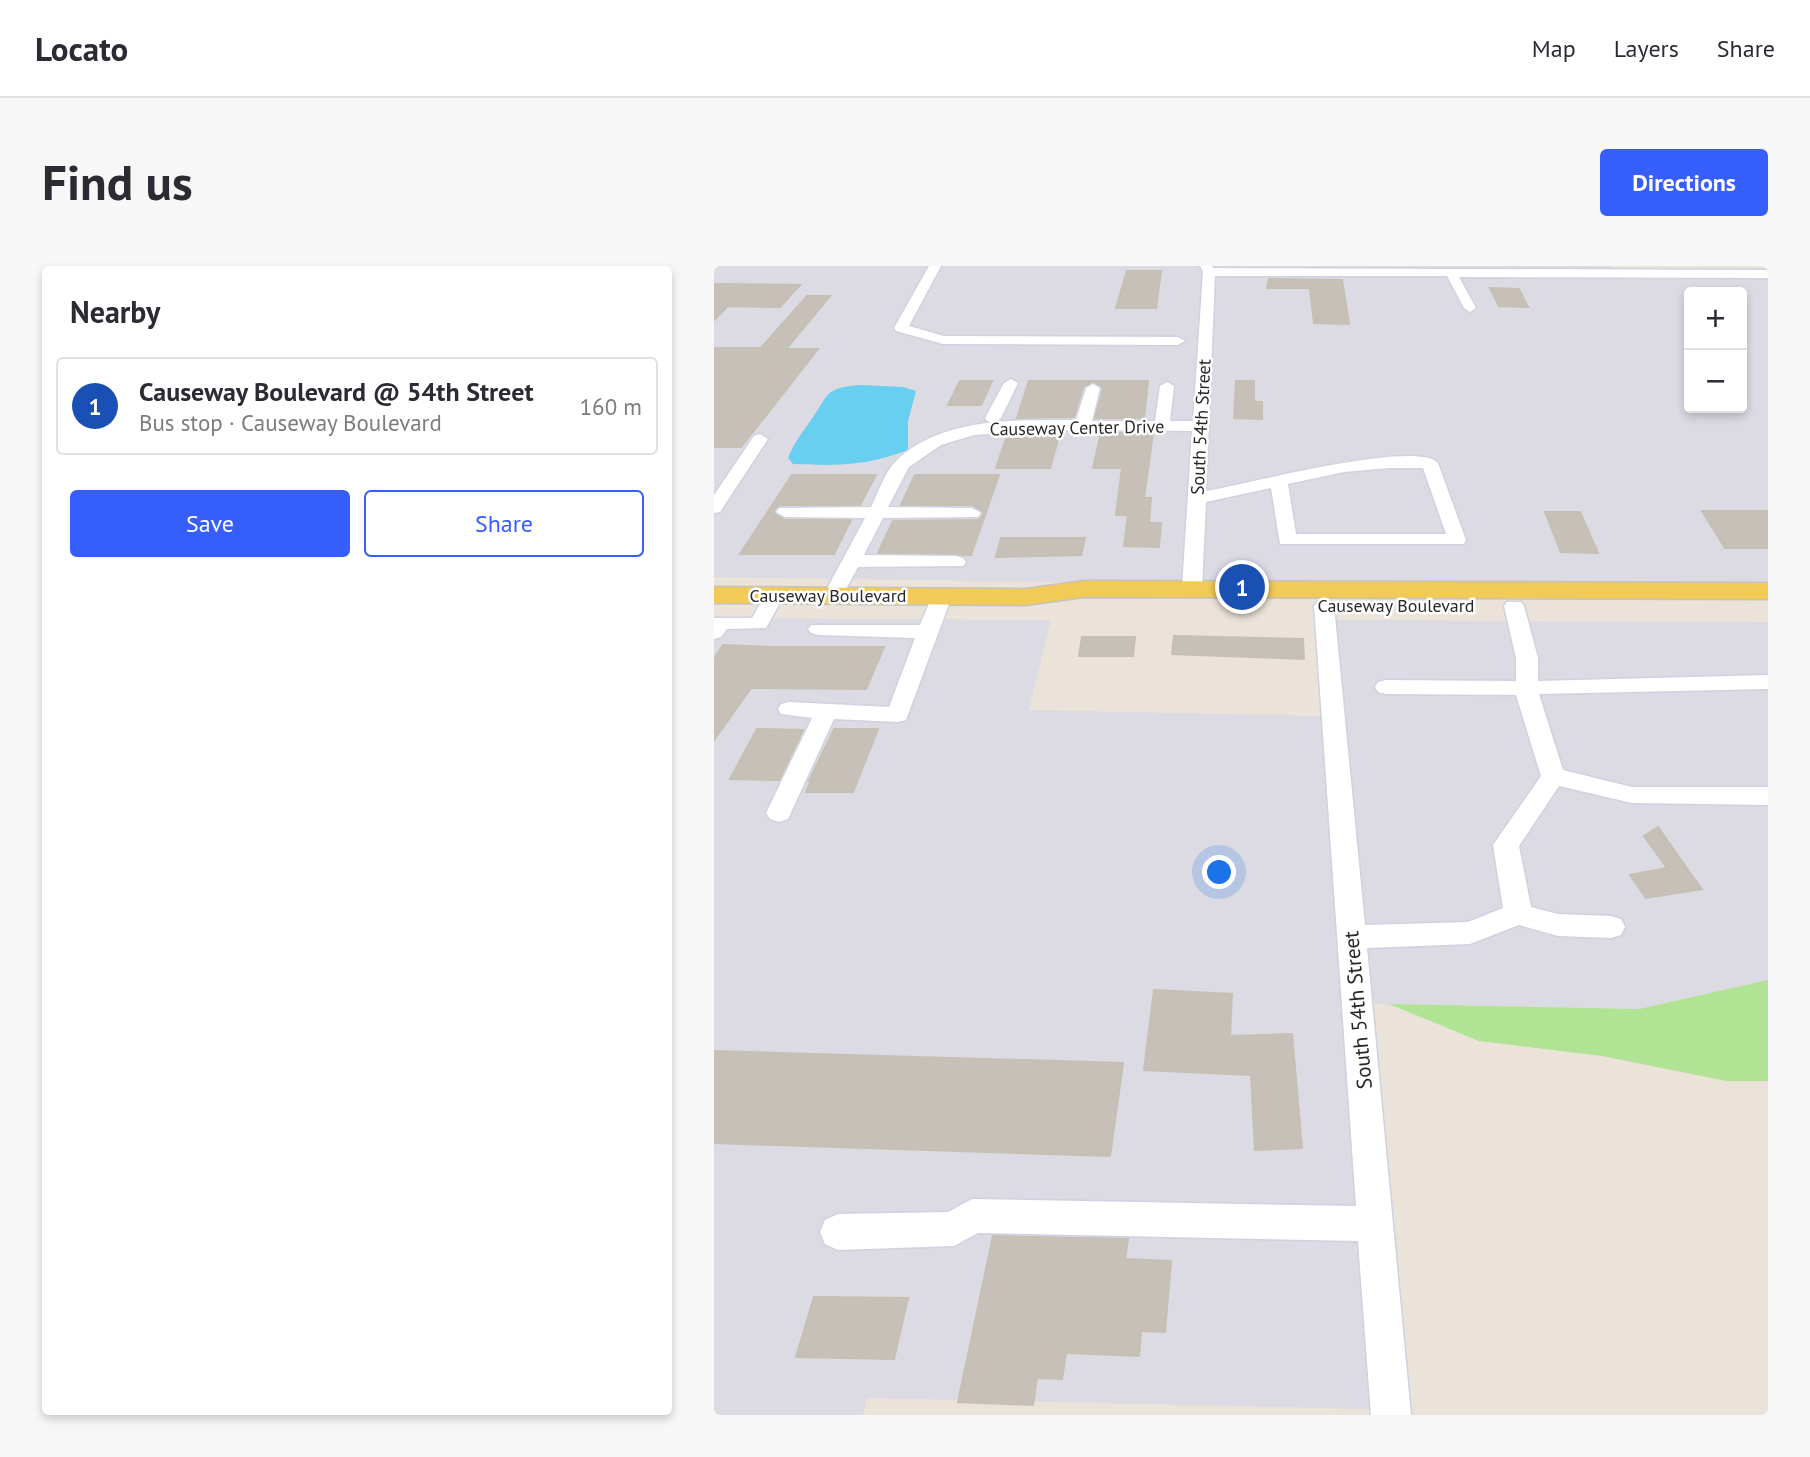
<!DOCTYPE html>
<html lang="en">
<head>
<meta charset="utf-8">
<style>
  :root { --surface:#fff; --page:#f7f7f7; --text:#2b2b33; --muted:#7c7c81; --line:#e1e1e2; --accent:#355efc }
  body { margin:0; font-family:"PT Sans",sans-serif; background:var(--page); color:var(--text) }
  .controls { position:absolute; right:21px; top:21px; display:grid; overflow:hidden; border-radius:7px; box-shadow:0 4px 10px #0003 }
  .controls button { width:63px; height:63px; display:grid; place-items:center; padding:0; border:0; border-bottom:2px solid var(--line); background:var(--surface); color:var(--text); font:35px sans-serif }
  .you { position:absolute; left:506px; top:607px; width:24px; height:24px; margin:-18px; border:5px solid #fff; border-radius:50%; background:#1a73e8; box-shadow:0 0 0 10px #1a73e833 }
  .badge { display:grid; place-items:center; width:46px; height:46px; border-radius:50%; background:var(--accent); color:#fff; font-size:23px; font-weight:700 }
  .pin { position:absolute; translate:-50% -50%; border:4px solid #fff; box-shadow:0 2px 7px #0006 }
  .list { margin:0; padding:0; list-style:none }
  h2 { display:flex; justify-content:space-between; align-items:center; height:91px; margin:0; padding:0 28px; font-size:30px }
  h2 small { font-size:23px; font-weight:400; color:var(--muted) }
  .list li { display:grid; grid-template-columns:46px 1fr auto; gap:21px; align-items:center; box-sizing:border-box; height:98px; margin:0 14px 14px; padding:0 14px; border:2px solid var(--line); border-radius:7px }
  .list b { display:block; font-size:26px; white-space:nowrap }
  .list p { margin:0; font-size:23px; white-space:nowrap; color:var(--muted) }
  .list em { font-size:23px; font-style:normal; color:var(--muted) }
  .actions { display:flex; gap:14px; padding:21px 28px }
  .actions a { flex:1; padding:16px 0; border:2px solid var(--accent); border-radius:7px; text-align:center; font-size:24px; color:var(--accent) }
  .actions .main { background:var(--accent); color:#fff }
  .map { position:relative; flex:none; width:1054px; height:1149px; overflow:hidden; border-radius:7px }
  header { display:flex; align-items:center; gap:42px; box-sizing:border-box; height:98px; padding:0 35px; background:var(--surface); border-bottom:2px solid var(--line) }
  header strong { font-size:33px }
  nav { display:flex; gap:38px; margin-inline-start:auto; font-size:24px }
  .intro { display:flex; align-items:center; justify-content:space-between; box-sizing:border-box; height:168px; padding:0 42px }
  h1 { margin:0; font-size:49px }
  .button { padding:18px 32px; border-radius:7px; background:var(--accent); color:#fff; font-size:24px; font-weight:700 }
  main { display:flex; gap:42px; padding:0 42px }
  aside { flex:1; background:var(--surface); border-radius:7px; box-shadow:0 4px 10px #0003 }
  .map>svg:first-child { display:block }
  .industrial { fill:#dcdae3; fill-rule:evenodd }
  .green { fill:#b0e394 }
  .water { fill:#69cff0 }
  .building { fill:#c6c0b9; stroke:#c6bfb3; stroke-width:2 }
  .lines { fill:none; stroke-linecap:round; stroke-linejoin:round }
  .minor-casing { stroke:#ced2e1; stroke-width:3 }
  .major-casing { stroke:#c3c3c3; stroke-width:3 }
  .minor { fill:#fff; fill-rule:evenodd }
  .major { fill:#f2ca57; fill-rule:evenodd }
  .labels { text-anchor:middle; stroke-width:5; stroke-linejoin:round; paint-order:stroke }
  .far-street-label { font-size:18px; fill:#282828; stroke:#fff }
  .street-label { font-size:21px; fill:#282828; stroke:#fff }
</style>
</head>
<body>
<header>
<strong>Locato</strong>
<nav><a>Map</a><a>Layers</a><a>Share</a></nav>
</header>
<div class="intro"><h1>Find us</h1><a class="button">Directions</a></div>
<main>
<aside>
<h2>Nearby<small></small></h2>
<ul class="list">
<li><span class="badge" style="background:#1a4fb4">1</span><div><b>Causeway Boulevard @ 54th Street</b><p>Bus stop · Causeway Boulevard</p></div><em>160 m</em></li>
</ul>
<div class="actions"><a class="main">Save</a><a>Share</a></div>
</aside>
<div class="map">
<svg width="1054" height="1149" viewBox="0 0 1054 1149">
  <rect width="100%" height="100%" fill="#ebe3d9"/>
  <g class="industrial">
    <polygon points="0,0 487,0 492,5 470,318 0,311"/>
    <polygon points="495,0 897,0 902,6 499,4"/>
    <path d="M500,8l554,2v317l-571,-2zM975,26h53v116h-53z"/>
    <polygon points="0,352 337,354 315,444 609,450 659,1143 153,1132 149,1149 0,1149"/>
    <polygon points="620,354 1054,356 1054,714 925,743 660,738 692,1114"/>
  </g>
  <polygon class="green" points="1054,714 1054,815 1012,815 888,790 765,775 675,738 925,743"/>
  <path class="water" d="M147,119l42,2 13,4 -8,30v29c-42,16 -72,16 -115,14l-5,-6c6,-15 14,-25 23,-38 19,-26 12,-32 50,-35z"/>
  <g class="building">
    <polygon points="413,5 447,5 442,42 402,42"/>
    <polygon points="555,13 628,14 635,58 600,57 596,22 553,22"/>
    <polygon points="0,18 86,19 66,41 14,40 0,54"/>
    <polygon points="776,22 805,23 814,41 785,40"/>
    <polygon points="93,30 116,30 72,83 104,83 27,181 0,181 0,82 47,82"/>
    <polygon points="246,115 278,115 267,139 234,139"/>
    <polygon points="315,115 434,115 430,152 381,152 389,123 380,116 369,121 360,151 303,152"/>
    <polygon points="522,115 540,115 540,136 548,136 548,153 520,152"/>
    <polygon points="346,167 336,202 282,202 293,170"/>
    <polygon points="387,167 439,167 430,232 437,232 435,257 447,257 445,281 410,280 414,249 402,249 408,202 379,202"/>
    <polygon points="78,209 162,209 146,239 65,239 60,244 61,248 71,254 137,254 120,288 26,288"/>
    <polygon points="201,209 285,209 257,289 164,287 179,255 264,254 269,249 268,245 258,239 187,239"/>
    <polygon points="988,245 1054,245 1054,282 1011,282"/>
    <polygon points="831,246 866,246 884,287 847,286"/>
    <polygon points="287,272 371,272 367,289 282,291"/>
    <polygon points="460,370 589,373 590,393 458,388"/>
    <polygon points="368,371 421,371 419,390 365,390"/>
    <polygon points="9,379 58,381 170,381 152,423 37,422 0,474 0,393"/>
    <polygon points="43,463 89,464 65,514 16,513"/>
    <polygon points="120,463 164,463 139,526 92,526 97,515 95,515"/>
    <polygon points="944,561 979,611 988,623 932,632 916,609 953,602 930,570"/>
    <polygon points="440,724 518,728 516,770 578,768 588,882 541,884 537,809 430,804"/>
    <polygon points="0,785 409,797 396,890 0,877"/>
    <polygon points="279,970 414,973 411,993 457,995 451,1066 427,1065 425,1090 352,1087 348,1113 323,1112 319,1139 244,1136"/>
    <polygon points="100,1031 194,1032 180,1093 82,1091"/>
  </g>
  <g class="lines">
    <g class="minor-casing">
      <g id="minor">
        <polygon points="215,0 227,0 195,60 230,70 464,71 471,75 464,79 229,78 182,65 180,62"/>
        <path d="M486,0h12l1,2 555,2v8l-309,-1 17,31 -6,4 -6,-4 -17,-32h-232l-9,215c37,-6 210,-52 232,-28l28,77 -2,4h-184l-9,-56 -65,14 -4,86 -3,4h-14l-3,-4 10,-157 -140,-1 -78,5 -33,10 -32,22 -21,40 84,1 9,5 -3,4 -95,1 -19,37 92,1 7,2 3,4 -3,4 -105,1 -18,33h-14l-3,-4 42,-78 -80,-1 -9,-5 3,-4 92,-1c7,-14 14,-36 26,-47 45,-43 121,-40 179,-40l10,-32 7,-4 7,4 -8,33h63l5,-35 7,-4 7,4 -4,35h23l10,-149zM676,202h33l23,66h-150l-8,-50 56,-12z"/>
        <polygon points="297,113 304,117 287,152 279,157 273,155 271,152 290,117"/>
        <polygon points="46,168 54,173 6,246 0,247 0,229 40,170"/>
        <polygon points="60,324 67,326 70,330 52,362 13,363 7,371 0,373 0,352 38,352 53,326"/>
        <polygon points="228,324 235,326 238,330 192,454 184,456 120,453 74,553 65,556 56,553 52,547 98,452 67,448 64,443 67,438 75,436 175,441 201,372 104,369 97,367 94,363 97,359 206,359 218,330 221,326"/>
        <polygon points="610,334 617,336 620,340 651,659 754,656 789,642 779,579 827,510 802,429 672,428 664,426 661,421 664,416 672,414 802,415 802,392 790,340 793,336 807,336 810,340 824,392 824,415 1054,409 1054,423 825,428 849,504 918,521 1054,521 1054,539 918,537 845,520 805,580 817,641 844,648 897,650 907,653 911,661 907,669 897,672 844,670 805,659 756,678 653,682 697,1149 657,1149 644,975 264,967 240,980 124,984 111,978 106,966 111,954 124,948 234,946 258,933 642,940 600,340 603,336"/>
      </g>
    </g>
    <g class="major-casing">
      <polygon id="major" points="370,315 1054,317 1054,333 370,331 312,339 0,337 0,321 312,323"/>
    </g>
    <use href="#minor" class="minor"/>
    <use href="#major" class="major"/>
  </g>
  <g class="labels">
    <g class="far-street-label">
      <text transform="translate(487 161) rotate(-87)" y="6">South 54th Street</text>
      <text transform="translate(363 162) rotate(-1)" y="6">Causeway Center Drive</text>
      <text x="114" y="336">Causeway Boulevard</text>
      <text x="682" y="346">Causeway Boulevard</text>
    </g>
    <g class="street-label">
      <text transform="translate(644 744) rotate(-95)" y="7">South 54th Street</text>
    </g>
  </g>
</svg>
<div class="controls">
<button>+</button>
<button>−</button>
</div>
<div class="you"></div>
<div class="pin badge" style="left:528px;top:321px;background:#1a4fb4">1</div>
</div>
</main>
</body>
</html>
